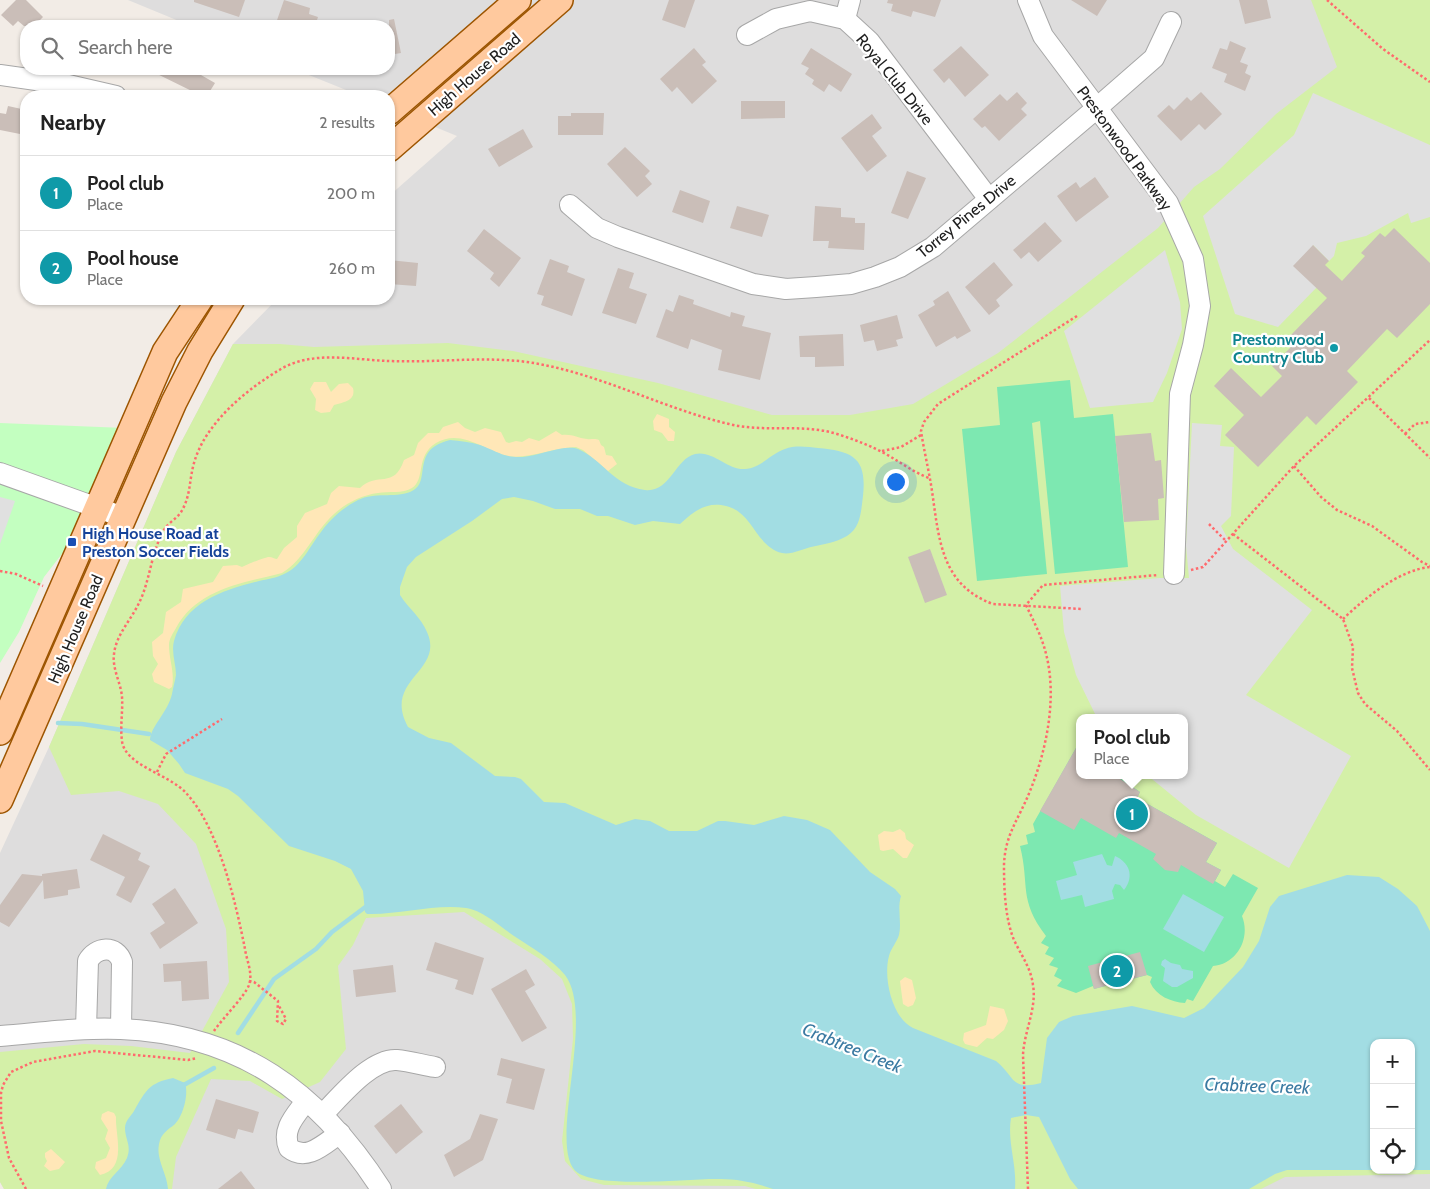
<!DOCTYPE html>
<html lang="en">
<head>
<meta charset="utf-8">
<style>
  :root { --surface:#fff; --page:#f2f2f2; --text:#222; --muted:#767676; --line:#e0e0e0; --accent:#d1001a }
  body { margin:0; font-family:Cabin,sans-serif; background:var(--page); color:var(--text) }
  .controls { position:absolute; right:15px; bottom:15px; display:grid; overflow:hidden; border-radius:10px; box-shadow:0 1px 4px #0004 }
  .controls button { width:45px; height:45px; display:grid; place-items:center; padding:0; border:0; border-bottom:1px solid var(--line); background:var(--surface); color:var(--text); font:25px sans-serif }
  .you { position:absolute; left:895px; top:481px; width:18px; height:18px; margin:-12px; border:4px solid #fff; border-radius:50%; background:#1a73e8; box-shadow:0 0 0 8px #1a73e833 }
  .badge { display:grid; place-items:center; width:32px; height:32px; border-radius:50%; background:var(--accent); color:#fff; font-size:16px; font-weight:700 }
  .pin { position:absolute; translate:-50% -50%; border:2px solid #fff; box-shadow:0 1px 5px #0006 }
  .popup { position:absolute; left:1076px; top:714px; width:112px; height:65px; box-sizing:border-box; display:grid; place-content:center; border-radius:10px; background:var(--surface); filter:drop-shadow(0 1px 4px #0005); font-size:16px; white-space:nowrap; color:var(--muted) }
  .popup b { font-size:19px; color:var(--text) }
  .popup::after { content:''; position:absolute; left:50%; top:100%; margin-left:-10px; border:10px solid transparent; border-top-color:var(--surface) }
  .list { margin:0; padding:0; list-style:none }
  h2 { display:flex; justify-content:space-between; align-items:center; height:65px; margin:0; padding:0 20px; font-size:21px }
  h2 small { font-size:16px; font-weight:400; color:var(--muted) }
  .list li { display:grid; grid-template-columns:32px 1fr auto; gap:15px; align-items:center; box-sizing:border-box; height:75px; padding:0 20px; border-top:1px solid var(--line) }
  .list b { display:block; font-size:19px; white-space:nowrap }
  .list p { margin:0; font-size:16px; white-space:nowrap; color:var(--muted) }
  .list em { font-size:16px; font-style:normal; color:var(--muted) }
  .icon { flex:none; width:28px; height:28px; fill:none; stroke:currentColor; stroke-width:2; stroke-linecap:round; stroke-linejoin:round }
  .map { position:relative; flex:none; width:1430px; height:1189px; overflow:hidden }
  .search { position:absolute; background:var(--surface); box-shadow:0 1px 4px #0004; left:20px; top:20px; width:375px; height:55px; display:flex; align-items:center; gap:12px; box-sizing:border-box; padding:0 18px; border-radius:20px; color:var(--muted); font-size:19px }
  .panel { position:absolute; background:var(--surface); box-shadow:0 1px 4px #0004; left:20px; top:90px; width:375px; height:215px; border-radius:20px }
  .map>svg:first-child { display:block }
  .residential { fill:#dedddd; fill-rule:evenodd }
  .grass { fill:#d4f0a8; fill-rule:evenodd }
  .sand { fill:#ffe7b7 }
  .park { fill:#c3ffc0 }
  .pitch { fill:#7de8b1 }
  .parking { fill:#e0e0e0 }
  .water { fill:#a2dde3 }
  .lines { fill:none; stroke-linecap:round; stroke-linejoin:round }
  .stream { stroke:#a2dde3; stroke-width:4.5 }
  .building { fill:#cabeb8 }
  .minor-casing { stroke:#a7a7a7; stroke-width:22 }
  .major-casing { stroke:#9d5500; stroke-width:28 }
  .path { stroke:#ff6a6d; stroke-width:2.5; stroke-dasharray:2.5 2.5; stroke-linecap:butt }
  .minor { stroke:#fff; stroke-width:20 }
  .major { stroke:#ffc99e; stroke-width:25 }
  .culture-dot { fill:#0f9aa8; stroke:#fff; stroke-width:2 }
  .transit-dot { fill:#1a4fb4; stroke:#fff; stroke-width:2 }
  .labels { text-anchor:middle; stroke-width:4.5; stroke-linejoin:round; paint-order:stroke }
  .street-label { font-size:16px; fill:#202020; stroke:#fff }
  .culture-label { font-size:16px; font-weight:bold; fill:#0d838f; stroke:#fff; text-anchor:end }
  .transit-label { font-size:16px; font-weight:bold; fill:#164399; stroke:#fff; text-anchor:start }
  .water-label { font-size:18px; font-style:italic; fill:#3b7aa2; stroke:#fff }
</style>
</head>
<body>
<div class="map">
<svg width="1430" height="1189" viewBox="0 0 1430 1189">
  <rect width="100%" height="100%" fill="#f2ece6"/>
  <path class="residential" d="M128,0h1302v1189h-1426l-4,-7v-329l49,-106 127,-295 57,-108 44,-45h112v-103l68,-60 -68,-28v-12h-28l-67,-27h95v-43h-198zM1080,718h104v57h-104zM1374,1043h37v127h-37z"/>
  <path class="grass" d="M1311,0h119v1174l-145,3 -24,12h-505l-11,-3 -141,-1 -23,-6 -16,-18 -3,-20 11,-102 -1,-35 -10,-25 -22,-20 -76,-47 -98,6 -13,27 -15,21 8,83 -26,33 -38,17 -32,-18 -39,-2 -35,78 -4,32h-168l-4,-7v-130l84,-8 47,2 59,7 39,-71 -3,-53 -30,-85 -38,-40 -39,-13 -48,4 -22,-48 127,-295 57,-108h47l34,3 134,-4 65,8 145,32 114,32h78l63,-11 85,-51 160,-125 36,-41 26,-18 56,-55 61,-47zM1080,718h104v57h-104zM1374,1043h37v127h-37z"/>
  <g class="sand">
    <path d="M314,382h12l5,10 8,-8 9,-1 5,5c3,13 -9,14 -19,17l-4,7 -9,1 -6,-3 1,-11 -6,-10z"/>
    <polygon points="657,414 669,419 669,427 675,432 674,441 668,441 662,433 654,430 653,421"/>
    <path d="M458,422l7,6 10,4 10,-4 16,4 5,10 3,1 7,-2 6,1 7,-4 10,3 17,-10 6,4c11,-1 15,3 25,4 4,1 7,-1 12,1l2,5 3,2 2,8 6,1 5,8 -9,7 -25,-21 -7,-3c-20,0 -51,13 -68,9 -23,-5 -47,-28 -72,-13 -21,13 -10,36 -24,45 -9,6 -24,3 -34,5 -16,2 -32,10 -44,21 -20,18 -29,45 -52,59 -39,10 -85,16 -106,55 -3,5 -7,11 -7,17 0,15 6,28 3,42l-3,2 -15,-7 -2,-8 6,-10 -5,-8 -1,-14 11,-9 3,-21 15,-10 2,-13 30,-7 10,-16 14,-1 5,2c4,-2 23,-10 27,-10 3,0 6,2 8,2l7,-11 13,-11v-11l8,-13 22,-9 4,-11 8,-7 21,2c17,-17 34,2 44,-28l10,-5 4,-12 10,-10h11l4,-6z"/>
    <polygon points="900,829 905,833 906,839 914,845 907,858 903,858 893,849 883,851 880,850 878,835 884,831 893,832"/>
    <polygon points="905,977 912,980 916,998 913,1005 908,1007 903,1004 900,981"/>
    <polygon points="990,1006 1004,1009 1008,1021 1004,1030 993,1039 987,1038 977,1047 965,1044 963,1040 964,1033 986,1025"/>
    <path d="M108,1111l6,2 2,4c-1,18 12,52 -16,58l-5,-7 1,-6 10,-4 4,-10 -5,-9 3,-9 -7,-11 1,-5z"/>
    <polygon points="51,1149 65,1162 59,1169 50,1171 44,1166 47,1161 45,1157 45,1153"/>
  </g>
  <polygon class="park" points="0,423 125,428 68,546 44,577 19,632 0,663"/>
  <g class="pitch">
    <polygon points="1070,380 1074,418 1113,414 1128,567 1055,574 1040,421 1032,423 1047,574 977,581 962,429 1000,425 997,387"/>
    <path d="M1076,748l3,2 1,25h36l24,17 -3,6 80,45 -11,19 15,8 -6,11 10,6 8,-13 25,14 -16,28c9,22 -5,48 -29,50l-20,35 -6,-2 -2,4c-14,-1 -29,-7 -35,-21l2,-5 -5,-2 -53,14 -1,-3 -17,7 -19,-7 5,-6 -8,-4 4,-8 -9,-3 5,-7 -9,-4 4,-7 -8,-4 5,-7c-28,-37 -16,-50 -26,-90l8,-2 -2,-9 9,-3 -2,-8z"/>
  </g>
  <g class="parking">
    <polygon points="1313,93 1430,145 1430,217 1411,223 1408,213 1366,236 1337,243 1334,256 1329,261 1313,245 1317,287 1278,327 1235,314 1203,216 1294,135"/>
    <polygon points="1165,250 1180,302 1182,329 1167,373 1153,402 1090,408 1064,331"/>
    <polygon points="1192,423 1222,425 1220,446 1234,447 1231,516 1221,526 1233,549 1312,610 1246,695 1351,756 1289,868 1196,815 1147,775 1184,775 1184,718 1097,718 1076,675 1064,632 1060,586 1160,578 1189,578 1186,546"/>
    <polygon points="0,497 15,501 0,544"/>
  </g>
  <g class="water">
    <path d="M450,440c10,1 20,2 30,5 17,6 23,13 43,12 14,-1 43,-13 55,-8 25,11 36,37 67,41 25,3 30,-31 50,-36 18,-4 32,16 50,15 16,-1 25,-15 40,-20 10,-4 23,-2 33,-1 36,3 49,11 45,48 -2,15 -2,31 -16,40 -12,7 -23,8 -36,11 -8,2 -20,8 -29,6 -27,-7 -29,-41 -56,-47 -19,-5 -32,5 -46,18l-27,-3 -18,4 -27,-9h-11l-17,-7h-25l-22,-8 -19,-4 -12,2 -30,22 -56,36 -9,10 -7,20v8c8,13 21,22 27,37 18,40 -45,47 -19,95l21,11 22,5 44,33 20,1 6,2 23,23 21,1 51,22 19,-6 15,2 19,10h28l21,-10h7l29,4 30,-9 23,4 23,10 40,42 25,17 6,7c-4,13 1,26 -2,39 -2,7 -8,13 -10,21 -6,22 3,62 24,72l83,33c19,15 14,30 45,22l6,-45 12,-16 14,-6 59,-10 52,12 20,-10 39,-41 16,-26 11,-34 9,-11 68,-21 32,2 19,12 19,17 13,25v239h-19v-127h-37v127h14h-101l-12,4 -26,15h-171l-8,-10 -31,-62 -13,-2 -15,3c-4,24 6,46 4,71h-242c-17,-6 -35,-10 -52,-10 -31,-1 -118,10 -143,-6 -33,-22 19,-156 -13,-198 -12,-15 -34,-28 -51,-39 -13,-9 -32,-26 -48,-28 -33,-4 -66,7 -99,6l-2,-2 -2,-21 -12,-22 -16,-8 -46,-15 -51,-50 -10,-7 -43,-16 -6,-9 -12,-14 -17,-10c0,-13 18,-28 22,-46 1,-6 3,-13 4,-19 0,-11 -5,-23 -2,-34 11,-39 49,-51 85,-60 8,-2 18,-3 25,-7 17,-7 26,-28 37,-42 9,-13 23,-25 37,-32 17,-8 36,-2 52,-8 24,-9 -2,-42 40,-52z"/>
    <path d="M1102,854l5,11 5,1 3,-10c14,6 20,20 9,34l-4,-5 -5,-1 -3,7 2,8 -29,8 -3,-12 -21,5 -5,-19 21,-6 -4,-13z"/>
    <polygon points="1183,894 1224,917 1204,952 1163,929"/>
    <polygon points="1165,959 1171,963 1180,965 1182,969 1193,971 1193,978 1177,987 1172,987 1163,981 1165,968 1161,965 1162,961"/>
    <path d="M173,1078l12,5c4,11 -2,33 -10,41 -7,6 -14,9 -16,20 -3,16 8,29 9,45h-62c2,-12 16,-19 21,-31 5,-12 -2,-19 -2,-30 0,-7 6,-12 9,-17 12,-21 15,-28 39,-33z"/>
  </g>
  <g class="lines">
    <g class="stream">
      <polyline points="58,723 82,724 149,734"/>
      <polyline points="238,1033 274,979 316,949 332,932 368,905"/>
      <polyline points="182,1086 214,1068"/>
    </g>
  </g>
  <g class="building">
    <polygon points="16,0 26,0 43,17 34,26 24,26 18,21 13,26 1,15"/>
    <polygon points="194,0 245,0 239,17 194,2"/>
    <polygon points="284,0 310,8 309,14 318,17 315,26 275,26"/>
    <polygon points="669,0 695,0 685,28 662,20"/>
    <polygon points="888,0 941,0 935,17 913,11 911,17 891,11 893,4 887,3"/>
    <polygon points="1071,0 1107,0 1097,16"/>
    <polygon points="1239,0 1267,0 1271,18 1245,24"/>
    <polygon points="394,19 401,53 389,55 389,20"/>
    <polygon points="1230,41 1246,48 1240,62 1248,65 1245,73 1251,76 1245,91 1224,82 1227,74 1212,68 1220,48 1227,50"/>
    <polygon points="961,46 989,75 965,97 949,78 944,83 933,70"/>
    <polygon points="694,48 706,62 702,65 717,81 692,104 677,87 672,92 660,79"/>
    <polygon points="811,48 852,74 841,92 829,84 824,92 812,84 814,80 805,74 809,68 801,64"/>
    <polygon points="147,69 184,69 193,73 194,71 215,83 207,96 202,96"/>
    <polygon points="1017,92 1027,103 1021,109 1027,115 999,141 985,126 982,128 973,119 1000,94 1007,101"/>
    <polygon points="1201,92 1222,114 1205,130 1199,124 1181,141 1157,116 1169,105 1174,110 1187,97 1191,101"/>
    <polygon points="741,101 785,101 785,118 741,119"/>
    <polygon points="8,106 26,110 25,135 0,130 0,113 6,114"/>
    <polygon points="571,113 604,113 603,135 558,135 558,116 571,116"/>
    <polygon points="872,114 882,128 872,136 887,156 867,172 841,138"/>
    <polygon points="523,129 533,147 499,167 488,149"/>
    <polygon points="625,147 650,171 645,176 652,184 637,197 607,164"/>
    <polygon points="907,171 926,178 908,219 891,213"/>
    <polygon points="1095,177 1109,197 1076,222 1057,196 1076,182 1080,188"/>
    <polygon points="680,190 710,201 703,223 672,212"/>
    <polygon points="737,206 769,215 762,237 730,228"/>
    <polygon points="815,206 841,208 841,217 855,218 855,223 865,223 864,250 828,248 829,241 813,241"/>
    <polygon points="1045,222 1062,241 1038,262 1029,252 1021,259 1013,250"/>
    <polygon points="1394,228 1430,263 1430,304 1397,338 1387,329 1347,371 1358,382 1316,425 1307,416 1258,467 1225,435 1244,415 1214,386 1231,368 1261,397 1282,376 1272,366 1297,341 1290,336 1327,298 1293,266 1313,245 1329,261 1325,265 1342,281 1365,256 1361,253 1380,233 1385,237"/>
    <polygon points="484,229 521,258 499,287 490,279 494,273 467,251"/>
    <polygon points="550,259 569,266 567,272 585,279 572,316 541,305 544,296 537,294"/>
    <polygon points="389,260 418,263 416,286 389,284"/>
    <polygon points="994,262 1013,285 996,300 1000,306 989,315 965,287"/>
    <polygon points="618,268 634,273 629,288 647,294 636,324 602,313"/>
    <polygon points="948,291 971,331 957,339 955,336 936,347 918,315 935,305 933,301"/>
    <polygon points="679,295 694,300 693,304 730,317 731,312 745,316 742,326 771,333 760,380 718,370 722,350 691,339 688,349 656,337 666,309 673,312"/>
    <polygon points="897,315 903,338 896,340 898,346 877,351 874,340 864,342 860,325"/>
    <polygon points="843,334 844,366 815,367 815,357 800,357 799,336"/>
    <polygon points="1151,433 1155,461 1161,460 1164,498 1158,499 1159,520 1124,522 1115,436"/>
    <polygon points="930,549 947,595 925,603 908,557"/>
    <polygon points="1080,741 1080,775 1114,775 1140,792 1137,798 1217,843 1206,862 1221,870 1213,884 1181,865 1178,872 1165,870 1153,859 1156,854 1119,833 1116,838 1081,818 1074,830 1040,811"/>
    <polygon points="103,834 141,853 138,860 150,866 131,903 116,895 125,877 90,860"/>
    <polygon points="77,869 80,888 68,890 68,895 44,899 43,880 9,927 0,922 0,905 22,874 42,876 42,874"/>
    <polygon points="175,888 198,923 160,949 150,933 165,923 152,904"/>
    <polygon points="435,942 484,958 473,995 455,989 458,980 426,970"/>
    <polygon points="1140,952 1147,975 1094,989 1088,966"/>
    <polygon points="207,961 209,999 182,1001 181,981 164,982 163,964"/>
    <polygon points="393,965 396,992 356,997 353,970"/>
    <polygon points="526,969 535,985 525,991 547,1028 522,1042 491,989"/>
    <polygon points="501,1058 545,1069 534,1110 506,1103 512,1079 497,1075"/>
    <polygon points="216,1099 259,1112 253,1133 238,1129 235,1139 206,1130"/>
    <polygon points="401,1104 423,1132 396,1154 374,1126"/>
    <polygon points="480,1114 498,1119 483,1160 454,1177 444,1155 470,1139"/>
    <polygon points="241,1171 255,1189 218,1189"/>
  </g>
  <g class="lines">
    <g class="minor-casing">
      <g id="minor">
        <polyline points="1028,0 1043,36 1168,203 1193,259 1200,306 1193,345 1180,394 1174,574"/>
        <polyline points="845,19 850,0"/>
        <polyline points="747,35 776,19 810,11 845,19 869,41 989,199"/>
        <polyline points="0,75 64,84 116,96"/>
        <polyline points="570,205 597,228 618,237 753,284 786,289 816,287 851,284 875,277 900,267 933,247 1098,107 1154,58 1171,22"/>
        <polyline points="0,473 123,517"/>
        <path d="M86,1029l2,-68c8,-14 28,-17 34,1l-1,67"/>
        <path d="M0,1036c40,-3 81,-9 121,-7 118,5 198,63 260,160"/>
        <path d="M306,1101c-10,14 -25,28 -17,47 18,14 35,-4 51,-15"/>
        <path d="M323,1114c17,-17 48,-56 74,-54 12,1 26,5 38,7"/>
      </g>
    </g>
    <g class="major-casing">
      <g id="major">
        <polyline points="389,112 518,0"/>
        <polyline points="389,149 560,0"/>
        <polyline points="0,732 165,352 200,299"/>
        <polyline points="0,800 174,402 200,351 232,299"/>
      </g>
    </g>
    <g class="path">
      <polyline points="1327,0 1383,49 1430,82"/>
      <path d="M1077,316l-139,88 -14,18 -3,9c3,20 8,40 11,60 7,48 9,94 61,113l89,5"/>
      <polyline points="1369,398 1430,458"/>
      <polyline points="1405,434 1415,424 1430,422"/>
      <polyline points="882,451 901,447 921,435"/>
      <polyline points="1294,466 1321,497 1337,510 1372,526 1422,562 1430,566"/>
      <polyline points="1209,524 1226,541"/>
      <polyline points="1233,534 1343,619 1353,647 1352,668 1358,693 1365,704 1397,731 1430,770"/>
      <polyline points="1191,570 1203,567 1294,466 1430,340"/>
      <polyline points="0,571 16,574 43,586"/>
      <path d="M1343,619c22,-21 56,-49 87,-52"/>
      <polyline points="157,772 166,754 222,719"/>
      <polyline points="249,981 254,982 278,1001 277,1021 283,1024 286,1019 279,1006"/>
      <path d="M214,1031c8,-12 31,-35 35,-46 4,-12 -2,-23 -4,-36 -9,-45 -26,-120 -58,-155 -17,-20 -62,-28 -65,-53 -2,-15 1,-30 0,-44 -1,-14 -10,-28 -8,-43 2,-19 17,-34 25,-51 12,-24 12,-54 27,-76 4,-5 11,-9 15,-15 10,-16 8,-32 13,-49 11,-40 53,-74 87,-94 32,-19 73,-9 108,-8 46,2 92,-5 138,1 70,10 134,46 202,62 36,9 73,-1 108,10 19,6 37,13 54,23 12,7 24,16 38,21"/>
      <polyline points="26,1189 9,1158 1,1121 1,1093 3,1085 11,1072 33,1062 95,1051 188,1060 197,1058"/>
      <path d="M1028,1189l-5,-134c1,-23 14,-47 10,-70 -2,-17 -12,-30 -19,-45 -9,-22 -10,-51 -10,-75 1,-31 15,-46 26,-74 17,-42 28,-96 15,-141 -4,-15 -12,-30 -19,-45l17,-20 115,-10"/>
    </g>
    <use href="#minor" class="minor"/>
    <use href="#major" class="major"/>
  </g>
  <circle class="culture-dot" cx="1334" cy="348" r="5"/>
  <rect class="transit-dot" x="67" y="537" width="10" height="10" rx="2.5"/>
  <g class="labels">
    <g class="street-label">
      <text transform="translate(474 74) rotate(-41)" y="6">High House Road</text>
      <text transform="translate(895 79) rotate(51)" y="6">Royal Club Drive</text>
      <text transform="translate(1125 148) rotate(54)" y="6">Prestonwood Parkway</text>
      <text transform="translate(966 216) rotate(-39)" y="6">Torrey Pines Drive</text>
      <text transform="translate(75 629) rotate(-67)" y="6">High House Road</text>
    </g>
    <g class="culture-label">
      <text x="1324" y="345">Prestonwood<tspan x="1324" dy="18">Country Club</tspan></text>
    </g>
    <g class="transit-label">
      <text x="82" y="539">High House Road at<tspan x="82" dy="18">Preston Soccer Fields</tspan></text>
    </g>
    <g class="water-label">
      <text transform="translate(852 1048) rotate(22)" y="6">Crabtree Creek</text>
      <text transform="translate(1257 1086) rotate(2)" y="6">Crabtree Creek</text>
    </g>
  </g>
</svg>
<div class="controls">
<button>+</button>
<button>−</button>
<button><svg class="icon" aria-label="locate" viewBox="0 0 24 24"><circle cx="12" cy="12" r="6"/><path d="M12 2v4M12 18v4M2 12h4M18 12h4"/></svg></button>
</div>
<div class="you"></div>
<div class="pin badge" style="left:1132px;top:814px;background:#0f9aa8">1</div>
<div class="popup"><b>Pool club</b>Place</div>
<div class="pin badge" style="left:1117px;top:971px;background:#0f9aa8">2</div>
<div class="search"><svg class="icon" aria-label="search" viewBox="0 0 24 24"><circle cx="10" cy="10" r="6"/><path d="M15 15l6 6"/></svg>Search here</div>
<section class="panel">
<h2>Nearby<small>2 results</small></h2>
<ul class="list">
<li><span class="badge" style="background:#0f9aa8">1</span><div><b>Pool club</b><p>Place</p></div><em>200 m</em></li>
<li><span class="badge" style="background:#0f9aa8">2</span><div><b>Pool house</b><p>Place</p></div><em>260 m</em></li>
</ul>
</section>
</div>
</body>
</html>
